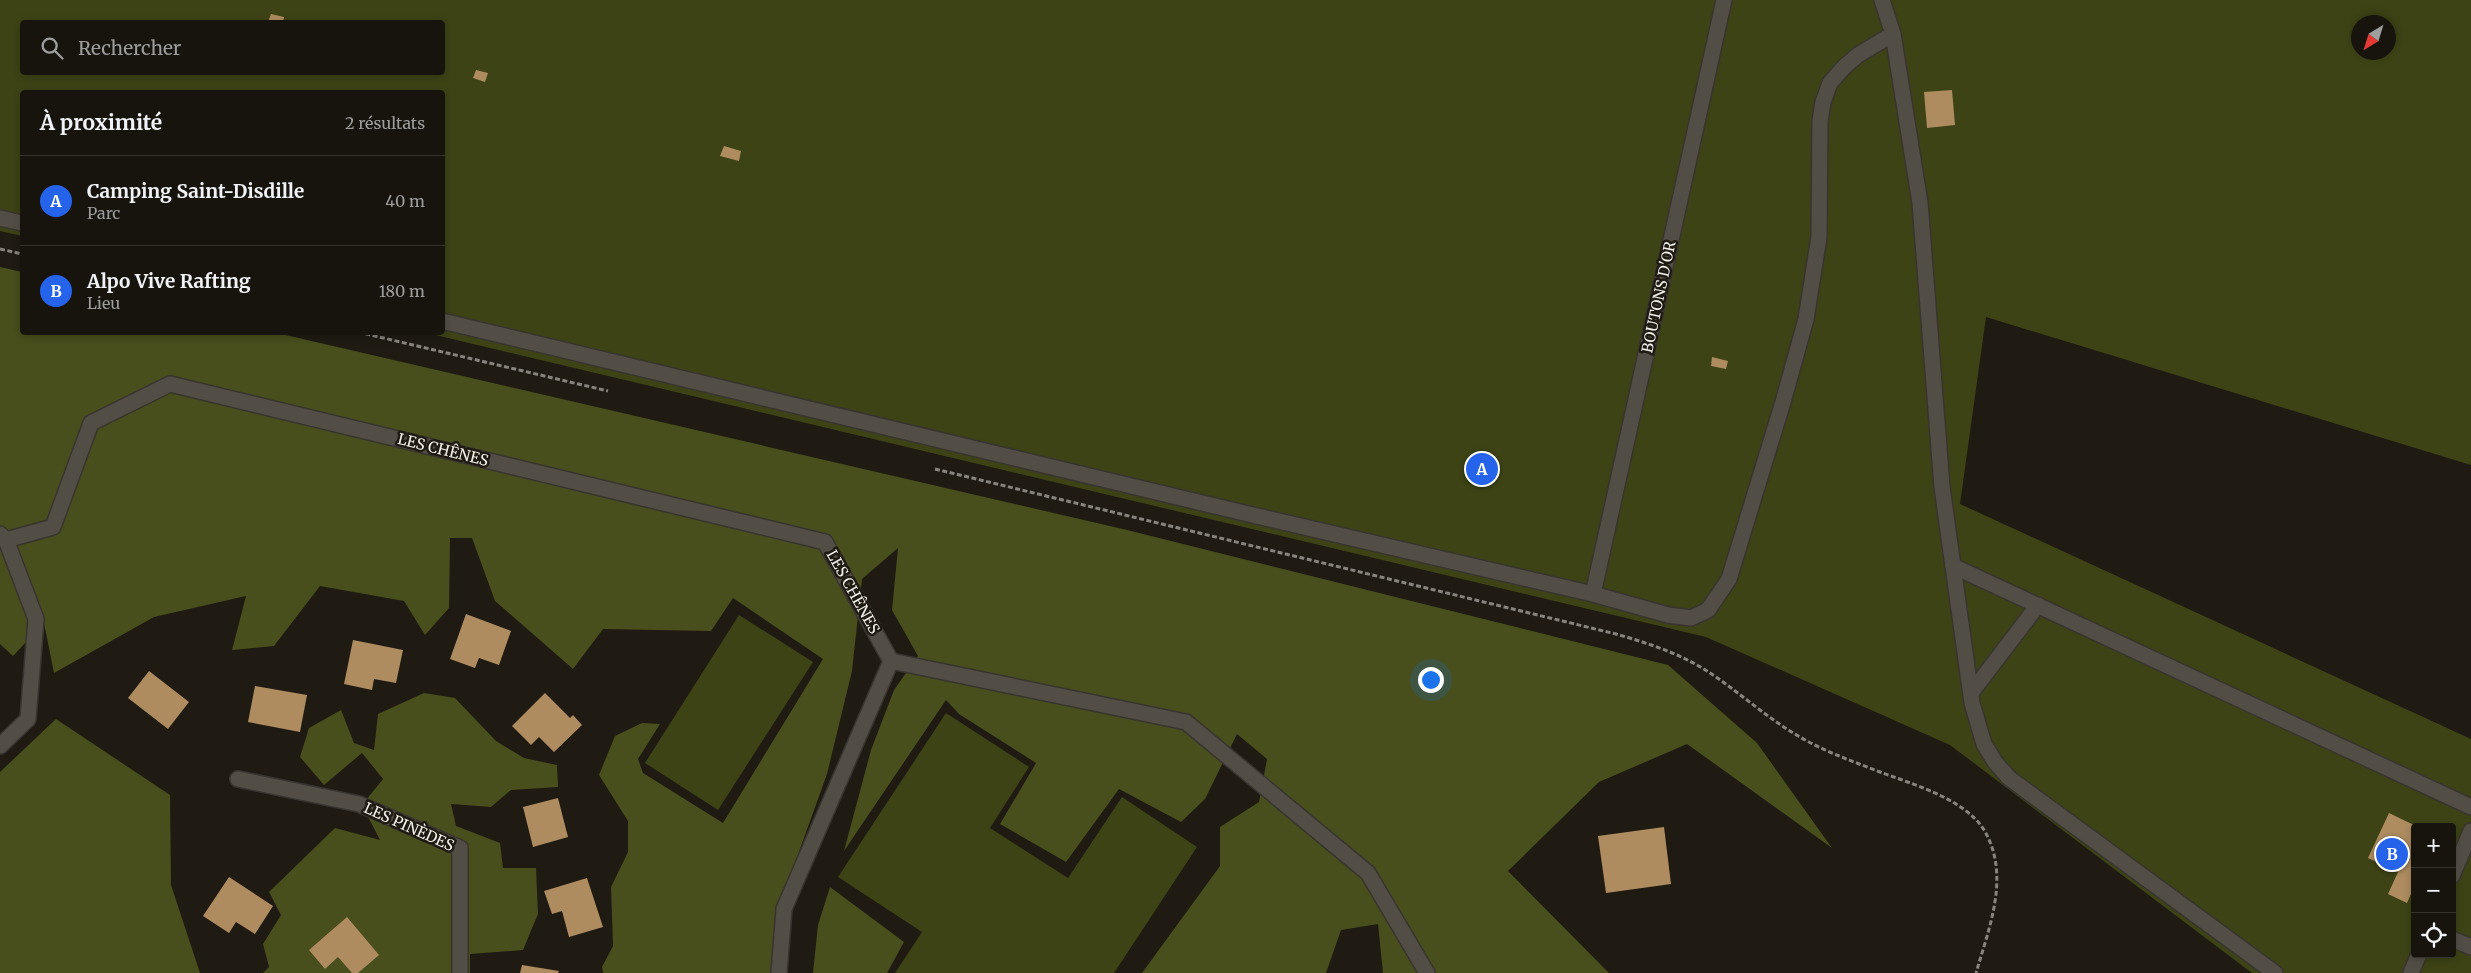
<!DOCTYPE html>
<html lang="fr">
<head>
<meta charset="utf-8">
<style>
  :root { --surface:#17140e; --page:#201d17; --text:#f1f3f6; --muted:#9e9e9e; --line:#36332e; --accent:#2563eb }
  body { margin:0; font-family:Merriweather,serif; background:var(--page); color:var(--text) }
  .controls { position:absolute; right:15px; bottom:15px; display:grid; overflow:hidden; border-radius:5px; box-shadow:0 2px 8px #0003 }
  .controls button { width:45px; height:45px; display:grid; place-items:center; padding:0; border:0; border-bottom:1px solid var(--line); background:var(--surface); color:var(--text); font:25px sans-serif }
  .compass { position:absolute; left:2351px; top:15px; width:45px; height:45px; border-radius:50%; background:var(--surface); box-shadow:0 2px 8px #0003; rotate:218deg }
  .you { position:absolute; left:1430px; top:679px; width:18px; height:18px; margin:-12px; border:4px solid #fff; border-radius:50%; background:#1a73e8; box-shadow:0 0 0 8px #1a73e833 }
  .badge { display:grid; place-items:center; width:32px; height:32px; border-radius:50%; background:var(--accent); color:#fff; font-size:16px; font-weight:700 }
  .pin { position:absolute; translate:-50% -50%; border:2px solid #fff; box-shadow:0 1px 5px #0006 }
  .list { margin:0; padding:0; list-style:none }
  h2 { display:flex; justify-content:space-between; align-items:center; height:65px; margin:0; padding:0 20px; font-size:21px }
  h2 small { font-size:16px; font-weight:400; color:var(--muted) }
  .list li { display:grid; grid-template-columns:32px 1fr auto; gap:15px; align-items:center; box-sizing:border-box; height:90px; padding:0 20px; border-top:1px solid var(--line) }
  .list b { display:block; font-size:19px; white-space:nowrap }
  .list p { margin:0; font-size:16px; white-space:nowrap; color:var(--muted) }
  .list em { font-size:16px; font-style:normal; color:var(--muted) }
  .icon { flex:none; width:28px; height:28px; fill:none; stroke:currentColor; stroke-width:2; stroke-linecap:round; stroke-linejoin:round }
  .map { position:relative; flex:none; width:2471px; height:973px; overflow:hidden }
  .search { position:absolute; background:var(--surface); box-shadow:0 2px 8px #0003; left:20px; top:20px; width:425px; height:55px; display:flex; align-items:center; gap:12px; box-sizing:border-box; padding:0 18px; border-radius:5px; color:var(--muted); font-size:19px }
  .panel { position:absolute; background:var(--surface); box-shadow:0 2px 8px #0003; left:20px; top:90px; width:425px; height:245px; border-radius:5px }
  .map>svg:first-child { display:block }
  .green { fill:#3d4315; fill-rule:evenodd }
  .forest { fill:#484e1c }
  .building { fill:#ae8c60 }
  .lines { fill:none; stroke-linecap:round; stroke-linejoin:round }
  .minor-casing { stroke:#383530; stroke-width:18 }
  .path { stroke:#87847d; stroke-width:3; stroke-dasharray:5 2.5; stroke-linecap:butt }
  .minor { stroke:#534e45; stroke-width:15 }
  .labels { text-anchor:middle; stroke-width:5; stroke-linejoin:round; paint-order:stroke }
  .street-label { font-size:15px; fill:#f2f0ea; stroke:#1f1b13 }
</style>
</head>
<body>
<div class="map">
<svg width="2471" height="973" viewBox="0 0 2471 973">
  <rect width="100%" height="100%" fill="#1f1b13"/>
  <g class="green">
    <path d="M0,0h2471v465l-485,-148 -26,187 511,235v234h-219l-302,-228 -244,-108 -1279,-304 15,-1v-240h-420v144l-22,-5zM22,22h420v50h-420zM2358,22h30v30h-30zM2415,827h37v127h-37z"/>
    <polygon points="739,615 813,662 718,810 645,763"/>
    <polygon points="946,713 1029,767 990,828 1068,878 1122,797 1197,847 1114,973 895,973 922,932 838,877"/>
  </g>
  <g class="forest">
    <polygon points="0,267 22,272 22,332 277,333 1127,530 1668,665 1757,743 1832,848 1687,744 1599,782 1508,871 1609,973 1383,973 1378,924 1341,930 1326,973 1142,973 1220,866 1220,827 1259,802 1267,759 1237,734 1205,799 1181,822 1119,789 1066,862 1000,824 1036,763 959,714 946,700 844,851 871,750 894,690 918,656 892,610 898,548 862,579 852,671 827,774 777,913 772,973 603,973 602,967 613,946 611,887 628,852 628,821 599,775 615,736 642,723 660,724 638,759 643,773 723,823 823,659 733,598 711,631 603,629 573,669 495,601 472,538 450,538 449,608 425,635 404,601 320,586 274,646 232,650 246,596 154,617 54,673 44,623 13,656 0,644"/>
    <polygon points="424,693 455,698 496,741 524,758 557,765 558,787 511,790 491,807 451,804 456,826 500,843 503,868 536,868 538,914 523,950 470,954 470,973 263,973 269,967 263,944 281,915 269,892 335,828 380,840 362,805 383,779 362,753 324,785 300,757 309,728 341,710 354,743 374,750 378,714"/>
    <polygon points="56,719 170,795 171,885 200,973 0,973 0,772"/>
    <polygon points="830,887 904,942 887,973 813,973 818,925"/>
  </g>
  <g class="building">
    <polygon points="271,14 284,17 283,22 268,22"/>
    <polygon points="476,70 488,73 485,82 473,78"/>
    <polygon points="1952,90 1955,125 1927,128 1924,92"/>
    <polygon points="724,146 741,151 739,161 720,156"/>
    <polygon points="1712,357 1728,361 1726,369 1711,366"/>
    <polygon points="466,614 511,631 499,665 479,658 475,668 450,659"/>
    <polygon points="353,640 403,650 396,683 374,679 372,690 344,684"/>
    <polygon points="149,671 189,702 168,729 128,698"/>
    <polygon points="255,686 307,695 300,732 248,722"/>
    <polygon points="545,693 570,718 573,715 582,725 554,752 539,737 531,745 512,726"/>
    <polygon points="558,798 568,837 533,847 523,807"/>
    <polygon points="2389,813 2418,827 2415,827 2415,885 2407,903 2388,894 2398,872 2368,858"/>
    <polygon points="1664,827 1671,884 1606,893 1598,836"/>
    <polygon points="229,877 273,906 255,934 236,922 229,933 203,916"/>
    <polygon points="587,878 603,927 569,937 562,911 552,914 544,891"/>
    <polygon points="347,917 379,955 358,973 352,973 338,957 325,969 309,950"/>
    <polygon points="522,965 559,971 558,973 520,973"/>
  </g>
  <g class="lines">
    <g class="minor-casing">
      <g id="minor">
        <polyline points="1882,0 1893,34 1920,203 1942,487 1972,703 1984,744 1995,762 2009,778 2275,973"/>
        <polyline points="0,218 22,223"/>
        <polyline points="442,321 1240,512 1593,594 1668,615 1691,618 1708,610 1729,579 1783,402 1806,319 1819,237 1820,121 1823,102 1830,83 1844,67 1858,55 1893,34"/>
        <polyline points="0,534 6,540 36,619 28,719 0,746"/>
        <polyline points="6,540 53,527 91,423 170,384 825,542 891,661"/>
        <polyline points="1953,566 2471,807"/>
        <polyline points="1593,594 1724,0"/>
        <polyline points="1971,693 2038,605"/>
        <polyline points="238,779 359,804 460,848 460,973"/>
        <polyline points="2452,876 2471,831"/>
        <polyline points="2452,939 2471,947"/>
        <polyline points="779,973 784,909 891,661 1186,722 1368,873 1427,973"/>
        <polyline points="2411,973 2419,954"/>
      </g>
    </g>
    <g class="path">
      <polyline points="0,249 22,254"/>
      <polyline points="358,332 608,391"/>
      <path d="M935,469l681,165c28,8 56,17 81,31 33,19 61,46 93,66 28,18 59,29 90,41 32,12 85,27 104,58 27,45 5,98 -8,143"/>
    </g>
    <use href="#minor" class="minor"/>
  </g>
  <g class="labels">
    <g class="street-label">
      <text transform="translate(1659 297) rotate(-78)" y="5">BOUTONS D'OR</text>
      <text transform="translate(443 450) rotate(14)" y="5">LES CHÊNES</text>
      <text transform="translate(853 592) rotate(61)" y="5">LES CHÊNES</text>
      <text transform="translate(409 827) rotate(24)" y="5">LES PINÈDES</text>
    </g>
  </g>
</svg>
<div class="controls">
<button>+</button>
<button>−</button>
<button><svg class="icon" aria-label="locate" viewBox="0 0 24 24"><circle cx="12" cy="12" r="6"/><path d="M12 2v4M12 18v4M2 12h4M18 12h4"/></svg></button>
</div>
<svg class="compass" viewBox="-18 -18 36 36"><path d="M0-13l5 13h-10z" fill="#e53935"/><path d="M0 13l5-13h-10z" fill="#9e9e9e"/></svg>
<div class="you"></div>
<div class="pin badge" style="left:1482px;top:469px">A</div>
<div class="pin badge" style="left:2392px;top:854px">B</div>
<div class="search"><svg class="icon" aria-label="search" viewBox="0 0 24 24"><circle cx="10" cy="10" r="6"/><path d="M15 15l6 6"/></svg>Rechercher</div>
<section class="panel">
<h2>À proximité<small>2 résultats</small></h2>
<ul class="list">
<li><span class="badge">A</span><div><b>Camping Saint-Disdille</b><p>Parc</p></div><em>40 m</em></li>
<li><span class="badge">B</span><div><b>Alpo Vive Rafting</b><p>Lieu</p></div><em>180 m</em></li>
</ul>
</section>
</div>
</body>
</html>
